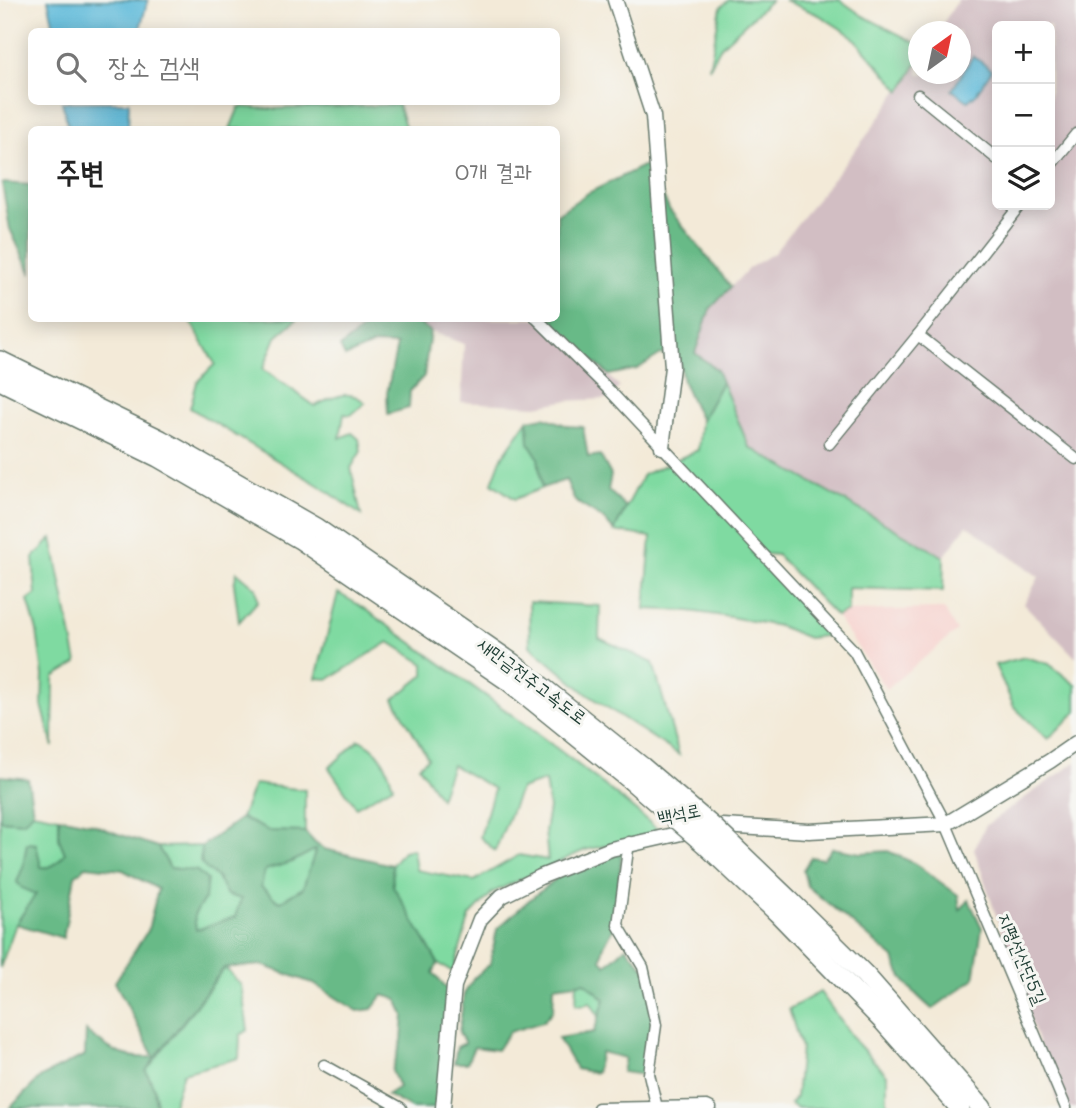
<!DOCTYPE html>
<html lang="ko">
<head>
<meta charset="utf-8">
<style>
  :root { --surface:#fff; --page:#f6f6f6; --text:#222; --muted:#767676; --line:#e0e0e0 }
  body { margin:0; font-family:Mali,"Poor Story",sans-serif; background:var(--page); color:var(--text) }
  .controls { position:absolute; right:21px; top:21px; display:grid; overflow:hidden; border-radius:10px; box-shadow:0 4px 18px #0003 }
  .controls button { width:63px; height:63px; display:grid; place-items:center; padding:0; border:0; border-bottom:2px solid var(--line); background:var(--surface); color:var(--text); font:35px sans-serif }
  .compass { position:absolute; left:908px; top:21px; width:63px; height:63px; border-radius:50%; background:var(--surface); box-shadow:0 4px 18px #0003; rotate:33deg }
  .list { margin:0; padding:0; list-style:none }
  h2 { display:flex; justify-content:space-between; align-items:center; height:91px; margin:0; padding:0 28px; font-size:30px }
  h2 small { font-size:23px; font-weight:400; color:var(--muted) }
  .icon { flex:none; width:38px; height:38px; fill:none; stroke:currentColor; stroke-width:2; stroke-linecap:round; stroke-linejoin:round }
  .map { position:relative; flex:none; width:1076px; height:1108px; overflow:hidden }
  .search { position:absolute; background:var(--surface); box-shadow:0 4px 18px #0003; left:28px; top:28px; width:532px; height:77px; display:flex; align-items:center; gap:18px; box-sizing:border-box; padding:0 24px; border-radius:10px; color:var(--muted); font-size:26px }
  .panel { position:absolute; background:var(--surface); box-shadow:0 4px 18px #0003; left:28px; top:126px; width:532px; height:196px; border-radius:10px }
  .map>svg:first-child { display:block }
  .built { fill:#f7d0cc }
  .industrial { fill:#d2bec3; fill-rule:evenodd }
  .green { fill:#7fdaa1; stroke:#4f8c6a; stroke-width:2 }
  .forest { fill:#67ba87; stroke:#437c5e; stroke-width:2; fill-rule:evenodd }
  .water { fill:#5bb9d9; stroke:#3d7b86; stroke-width:2 }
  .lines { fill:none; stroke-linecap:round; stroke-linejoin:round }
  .minor-casing { stroke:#697a6d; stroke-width:13 }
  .tertiary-casing { stroke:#697a6d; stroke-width:17 }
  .motorway-casing { stroke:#697a6d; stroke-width:22 }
  .minor { stroke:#fff; stroke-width:10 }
  .tertiary { stroke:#fff; stroke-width:14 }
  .motorway { stroke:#fff; stroke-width:19 }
  .motorway-bridge-casing { stroke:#697a6d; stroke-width:22; stroke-linecap:butt }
  .motorway-bridge { stroke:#fff; stroke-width:19 }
  .labels { text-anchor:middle; stroke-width:6; stroke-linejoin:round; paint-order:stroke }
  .street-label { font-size:18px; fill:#1f3d34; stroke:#f6f6f2 }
</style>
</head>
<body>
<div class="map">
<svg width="1076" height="1108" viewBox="0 0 1076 1108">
  <rect width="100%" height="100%" fill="#f6f6f2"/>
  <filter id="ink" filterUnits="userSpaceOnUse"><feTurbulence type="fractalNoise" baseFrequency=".0143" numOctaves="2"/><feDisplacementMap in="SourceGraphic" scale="14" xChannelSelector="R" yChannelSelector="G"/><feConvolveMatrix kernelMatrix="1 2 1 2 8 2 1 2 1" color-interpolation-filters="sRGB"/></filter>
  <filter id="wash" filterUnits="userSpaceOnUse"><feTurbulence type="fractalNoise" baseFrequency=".00686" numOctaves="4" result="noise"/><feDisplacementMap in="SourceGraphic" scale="28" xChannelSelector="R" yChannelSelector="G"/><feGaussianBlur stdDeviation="1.57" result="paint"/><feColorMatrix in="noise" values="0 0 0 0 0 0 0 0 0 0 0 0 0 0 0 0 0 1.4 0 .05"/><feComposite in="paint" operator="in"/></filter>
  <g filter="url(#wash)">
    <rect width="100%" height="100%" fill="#f3ead8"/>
    <polygon class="built" points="944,609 957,631 886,689 836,616 848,611"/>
    <g class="industrial">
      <path d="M958,0h118v658l-52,-54 15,-27 -72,-52 -23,32 -195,-110 -32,-77 -22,-17 15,-44 39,-41 25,-15 94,-119 50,-72v12h42v-42l-22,-1zM997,26h53v179h-53z"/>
      <polygon points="412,319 545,319 620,387 606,399 564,401 537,406 461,402 464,344 430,331"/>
      <polygon points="1076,762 1076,1108 1060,1108 974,849 986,825"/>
    </g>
    <g class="green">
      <polygon points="729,0 771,0 721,46 709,68 721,7"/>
      <polygon points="784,0 840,0 863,16 918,44 918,62 901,91 852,36 819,15"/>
      <polygon points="398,105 406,129 230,129 239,107 271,109"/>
      <path d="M294,318l2,2 -20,17 -13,32 52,37c17,-8 34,-19 50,-3l-14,12 -7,-1 -4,24 12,-5 7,6 2,12 -10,17 10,47 -38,-27 -133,-80 7,-26 18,-18 -26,-45z"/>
      <polygon points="722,382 749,447 944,557 943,591 848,588 848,611 836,616 777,555 752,553 831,635 808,638 779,626 730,617 689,611 645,609 651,537 614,531 643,475 698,450 701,421"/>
      <polygon points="528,420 529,443 538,457 542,488 515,499 492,483 501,459"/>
      <polygon points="52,538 77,663 54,677 53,747 42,705 43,675 37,631 28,600 36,594 33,558"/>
      <polygon points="237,572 256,588 258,601 239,622 234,584"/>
      <path d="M338,593l21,12c103,74 208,146 304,229l-78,16 -92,42 -23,24 -17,56 -15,-9 -45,-77 -1,-21 11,-14 10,-2 3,21 58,11 45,-26 29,5 -3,-29 4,-23 -4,-27 -25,8 -25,62 -15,-14 14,-48 -42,-24 -12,33 -21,-32 9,-8 -34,-59 30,-24v-11l-35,-22 -60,37 -13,-1z"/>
      <polygon points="529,602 600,606 599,638 653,663 679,755 587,694 530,646"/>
      <polygon points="1025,657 1049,664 1076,685 1076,712 1048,739 1014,707 995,665"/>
      <path d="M359,740c21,8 28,25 34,46l-37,21 -27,-39z"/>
      <polygon points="254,784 305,790 305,832 269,831 241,818"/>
      <path d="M33,812l26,5v22l6,14c-7,10 -12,16 -24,14l-5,-23 -9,-1 -4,24 -6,15 6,6 13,5 -20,31 -16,44v-148l23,2z"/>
      <polygon points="202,846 200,862 216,876 227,895 241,898 235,918 196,930 194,915 205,898 197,871 170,868 158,847"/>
      <polygon points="317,848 303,888 279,902 261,887 264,870 292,862"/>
      <polygon points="225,968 241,985 248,1030 240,1035 239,1058 183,1073 172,1108 158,1108 154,1088 146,1071"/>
      <polygon points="585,982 605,999 599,1016 590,1002 584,1005 576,1004 577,983"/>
      <polygon points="820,992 856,1042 887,1075 887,1108 798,1108 790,1104 796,1097 801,1048 789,1009"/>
    </g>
    <g class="forest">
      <polygon points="647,164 669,209 731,287 710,309 695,353 717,370 722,382 701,421 683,382 679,360 661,354 637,369 609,375 545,319 556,318 557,214 588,193"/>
      <polygon points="2,183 31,185 31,274 10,229"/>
      <polygon points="375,319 412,319 430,331 424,376 410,391 409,408 388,414 387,393 397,345 374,344 345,357 340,347"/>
      <polygon points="544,417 568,426 583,427 588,457 600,455 611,475 608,490 626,507 614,531 605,520 575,501 566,480 542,488 538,457 529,443 528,420"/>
      <polygon points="0,776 28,779 33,812 23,822 0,820"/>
      <path d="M59,817l34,7 25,10 40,13 12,21 27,3 10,9 -2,18 -11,17 2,15 39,-13 6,-18 -14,-4c-4,-6 -7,-16 -13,-20 -14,-10 -14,-10 -12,-29l39,-28 28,13 36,1 10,11 9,6 68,16 1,21 45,77 -5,10 15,16 -10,119h-27l-24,-13 12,-8 -7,-16 10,-31 2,-25 -7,-16 -14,-4 -11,14 -14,2 -46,-28 -50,-18 -38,3 -69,90 -9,13 8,17 2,20h-146l31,-31 44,-22 1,-24c24,19 37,29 68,26l-39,-75 33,-52 10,-41 -35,-19 -37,-4 -11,10 -12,62 -47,-14 20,-30 -14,-6 -5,-6 6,-15 4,-24 9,1 5,23c12,2 17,-5 24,-14l-6,-14zM316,849l-13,39 -24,14 -18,-15 4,-17 27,-8z"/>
      <path d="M832,848l29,5 27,-2 26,12 44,32 2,15 9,-10 13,28 -8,51 -42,30c-16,-14 -33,-29 -38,-51l-87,-72 -4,-16 8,-13 12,2z"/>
      <polygon points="622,851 615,925 603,948 601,960 606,965 626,947 650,974 660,1014 644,1075 622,1072 625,1058 601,1052 596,1073 576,1069 558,1038 594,1032 605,999 585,982 554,986 553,1010 543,1022 509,1032 497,1050 474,1047 467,1063 454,1063 457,1047 465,1043 459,1033 464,994 474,978 490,964 497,929 528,901 566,871"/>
    </g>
    <g class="water">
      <polygon points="48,0 148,0 139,32 55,31"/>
      <polygon points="973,56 992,70 976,94 968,101 952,90"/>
      <polygon points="62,102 129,102 128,129 69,129"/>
    </g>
  </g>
  <g filter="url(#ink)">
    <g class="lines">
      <g class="minor-casing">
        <g id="minor">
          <polyline points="918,95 997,159"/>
          <polyline points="1050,166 1076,134"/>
          <polyline points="536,318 610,391 854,651 946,824 1066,1108"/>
          <polyline points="918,335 1076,459"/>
          <polyline points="829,444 918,335 1020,205"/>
          <polyline points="629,842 618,925 643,967 656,1025 649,1074 657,1108"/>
          <polyline points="324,1065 401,1108"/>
          <polyline points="598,1108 707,1106 711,1108"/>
        </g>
      </g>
      <g class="tertiary-casing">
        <g id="tertiary">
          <polyline points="615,0 653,116 672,367 662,447"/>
          <polyline points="443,1108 454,986 480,919 502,896 540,877 611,849 699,829 722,826 809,831 946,824 1050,761 1076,743"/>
        </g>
      </g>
      <g class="motorway-casing">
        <g id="motorway">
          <polyline points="0,361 161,440 316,528 512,663 642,767"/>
          <polyline points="0,380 158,457 300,539 510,682 631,780"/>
          <polyline points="790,901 865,975 982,1108"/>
          <polyline points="776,911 883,1021 960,1108"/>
        </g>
      </g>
      <use href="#minor" class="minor"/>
      <use href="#tertiary" class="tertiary"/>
      <use href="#motorway" class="motorway"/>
      <g class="motorway-bridge-casing">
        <g id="motorway-bridge">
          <polyline points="642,767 715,829 790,901"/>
          <polyline points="631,780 705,844 776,911"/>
        </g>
      </g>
      <use href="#motorway-bridge" class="motorway-bridge"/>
    </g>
  </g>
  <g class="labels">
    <g class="street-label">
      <text transform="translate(532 681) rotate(37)" y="6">새만금전주고속도로</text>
      <text transform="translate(679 814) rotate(-11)" y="6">백석로</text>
      <text transform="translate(1022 959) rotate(67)" y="6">지평선산단5길</text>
    </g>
  </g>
</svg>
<div class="controls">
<button>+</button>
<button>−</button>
<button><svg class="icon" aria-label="layers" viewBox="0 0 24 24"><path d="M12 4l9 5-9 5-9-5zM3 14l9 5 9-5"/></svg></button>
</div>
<svg class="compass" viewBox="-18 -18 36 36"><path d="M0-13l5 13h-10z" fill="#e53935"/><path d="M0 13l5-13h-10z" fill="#767676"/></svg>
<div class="search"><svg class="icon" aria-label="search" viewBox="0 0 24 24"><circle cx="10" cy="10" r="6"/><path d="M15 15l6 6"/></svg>장소 검색</div>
<section class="panel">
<h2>주변<small>0개 결과</small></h2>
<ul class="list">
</ul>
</section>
</div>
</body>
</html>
